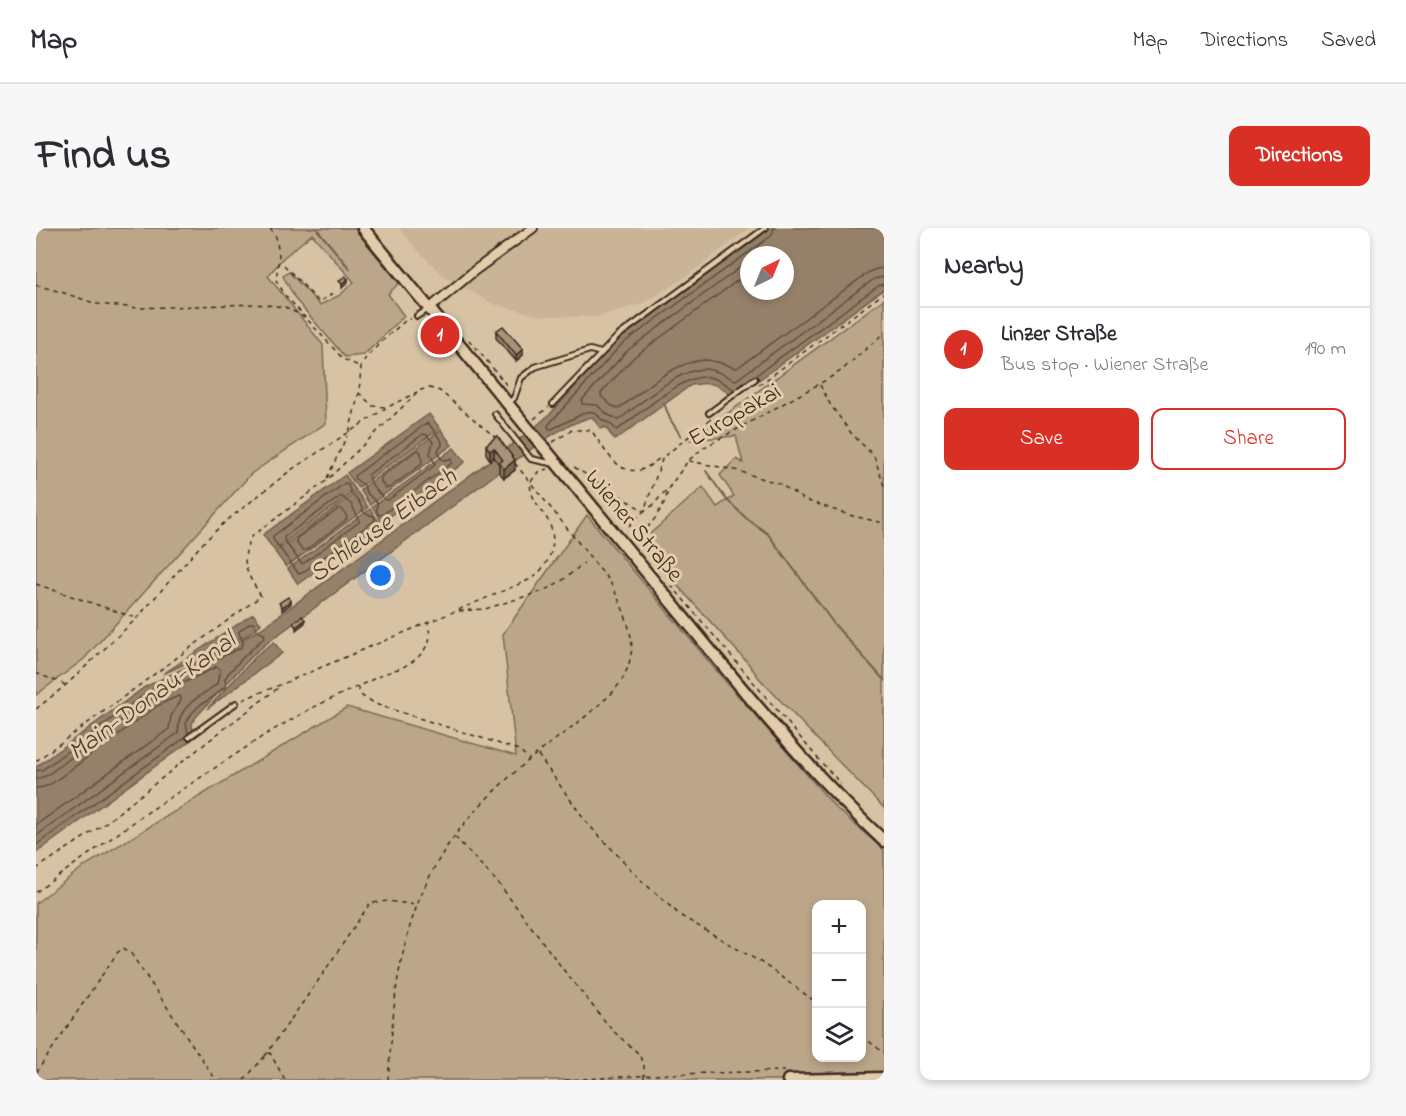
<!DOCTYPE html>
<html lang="en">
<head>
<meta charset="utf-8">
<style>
  :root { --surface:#fff; --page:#f7f7f7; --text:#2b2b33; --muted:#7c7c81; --line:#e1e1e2; --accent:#d93025 }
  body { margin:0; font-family:"Indie Flower",sans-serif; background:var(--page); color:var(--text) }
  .controls { position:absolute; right:18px; bottom:18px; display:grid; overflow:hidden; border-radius:12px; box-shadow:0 3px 9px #0003 }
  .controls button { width:54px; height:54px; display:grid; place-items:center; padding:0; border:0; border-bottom:2px solid var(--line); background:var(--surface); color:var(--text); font:30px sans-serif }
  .compass { position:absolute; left:704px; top:18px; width:54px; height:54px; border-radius:50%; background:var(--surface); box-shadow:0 3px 9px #0003; rotate:43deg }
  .you { position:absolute; left:345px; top:348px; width:21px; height:21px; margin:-15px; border:4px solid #fff; border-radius:50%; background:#1a73e8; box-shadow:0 0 0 9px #1a73e833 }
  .badge { display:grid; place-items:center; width:39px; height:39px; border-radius:50%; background:var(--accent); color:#fff; font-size:20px; font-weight:700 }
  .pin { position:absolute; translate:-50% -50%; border:3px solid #fff; box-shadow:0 2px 6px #0006 }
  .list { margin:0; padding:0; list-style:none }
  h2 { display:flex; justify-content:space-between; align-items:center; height:78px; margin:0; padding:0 24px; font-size:26px }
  h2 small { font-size:20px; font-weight:400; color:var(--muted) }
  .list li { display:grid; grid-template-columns:39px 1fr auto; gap:18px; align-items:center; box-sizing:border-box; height:84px; padding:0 24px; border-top:2px solid var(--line) }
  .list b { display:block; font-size:22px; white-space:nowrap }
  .list p { margin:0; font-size:20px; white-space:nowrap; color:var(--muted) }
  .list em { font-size:20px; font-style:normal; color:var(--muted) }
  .actions { display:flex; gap:12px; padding:18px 24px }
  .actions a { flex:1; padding:14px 0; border:2px solid var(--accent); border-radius:12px; text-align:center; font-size:21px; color:var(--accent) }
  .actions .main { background:var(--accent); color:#fff }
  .icon { flex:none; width:33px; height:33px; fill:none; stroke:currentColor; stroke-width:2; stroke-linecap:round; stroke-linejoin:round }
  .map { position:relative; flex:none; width:848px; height:852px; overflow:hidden; border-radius:12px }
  header { display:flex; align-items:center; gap:36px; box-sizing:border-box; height:84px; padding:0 30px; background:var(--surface); border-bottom:2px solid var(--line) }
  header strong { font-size:28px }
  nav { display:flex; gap:33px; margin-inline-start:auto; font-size:21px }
  .intro { display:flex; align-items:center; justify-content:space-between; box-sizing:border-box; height:144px; padding:0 36px }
  h1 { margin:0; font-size:42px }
  .button { padding:15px 27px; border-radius:12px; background:var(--accent); color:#fff; font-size:21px; font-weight:700 }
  main { display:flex; gap:36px; padding:0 36px }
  aside { flex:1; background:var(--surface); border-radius:12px; box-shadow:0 3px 9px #0003 }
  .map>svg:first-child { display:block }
  .built { fill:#cab497 }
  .green { fill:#bba68a; stroke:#7b6854; stroke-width:1.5; fill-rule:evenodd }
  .water { fill:#95816a; stroke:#715e4c; stroke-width:1.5; fill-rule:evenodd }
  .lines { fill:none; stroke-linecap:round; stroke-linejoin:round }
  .shore { stroke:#5f4d3c; stroke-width:1.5 }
  .stream { stroke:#715e4c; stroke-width:2 }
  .lane-casing { stroke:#3b2a1e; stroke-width:8 }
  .street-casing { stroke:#3b2a1e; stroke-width:12 }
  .secondary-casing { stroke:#3b2a1e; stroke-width:15 }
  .path { stroke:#3b2a1e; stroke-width:1.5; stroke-dasharray:4.5 4.5; stroke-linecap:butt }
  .lane { stroke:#e2ccac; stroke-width:4 }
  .street { stroke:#e2ccac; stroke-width:8 }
  .secondary { stroke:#e2ccac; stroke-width:10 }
  .wall { fill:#907e69; stroke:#3b2a1e; stroke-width:1.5 }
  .shaded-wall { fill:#766755; stroke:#3b2a1e; stroke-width:1.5 }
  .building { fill:#a8937a; stroke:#3b2a1e; stroke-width:1.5 }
  .labels { text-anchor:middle; stroke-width:6; stroke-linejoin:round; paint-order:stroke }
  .street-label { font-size:24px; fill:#3b2a1e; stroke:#e2ccac }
  .water-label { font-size:26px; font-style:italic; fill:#4d3b2d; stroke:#e2ccac }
</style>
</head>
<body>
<header>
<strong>Map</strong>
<nav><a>Map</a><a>Directions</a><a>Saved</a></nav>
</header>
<div class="intro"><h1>Find us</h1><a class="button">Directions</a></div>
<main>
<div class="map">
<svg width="848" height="852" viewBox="0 0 848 852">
  <rect width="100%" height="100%" fill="#d8c2a4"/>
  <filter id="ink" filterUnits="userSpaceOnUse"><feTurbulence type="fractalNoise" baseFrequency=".0167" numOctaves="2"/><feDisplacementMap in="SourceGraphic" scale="12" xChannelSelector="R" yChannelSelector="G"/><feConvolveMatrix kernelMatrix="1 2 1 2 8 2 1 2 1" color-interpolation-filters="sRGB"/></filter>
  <g filter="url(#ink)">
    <polygon class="built" points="363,0 714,0 647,51 606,76 560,89 505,88 457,76 408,48 382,23"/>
    <g class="green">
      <polygon points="0,0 318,0 363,55 352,66 368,88 328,127 309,129 260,72 247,48 253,44 284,77 304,67 318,54 276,6 247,30 232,48 287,117 290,195 216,245 48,431 0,467"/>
      <polygon points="848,71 848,580 799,530 723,450 712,435 610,323 614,320 607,312 667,259 681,279 698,268 684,247 700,231 707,235 700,208 655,212"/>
      <path d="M551,287l133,160 116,133 48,42v230h-848v-177l47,-36 264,-160 169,49 -13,-122zM780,676h46v154h-46z"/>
    </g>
    <g class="water">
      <path d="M735,0h113v61l-154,112 -5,-4 4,-3c-13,-12 -22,-12 -38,-9l-76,55 -10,-13 -4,2 -9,-12c-32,8 -62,34 -89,52l-232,171 -17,14 -58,63 -4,7 1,7 22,-16 1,7 -180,131v-86l109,-80 91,-44 26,-15 271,-199 18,-16 67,-73zM713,27h36v36h-36z"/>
      <polygon points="393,186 404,200 322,260 311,245"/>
      <polygon points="405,202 416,217 334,277 324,262"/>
      <polygon points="418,220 429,234 346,294 336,279"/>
      <polygon points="309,247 320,262 238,322 227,307"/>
      <polygon points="321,264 332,279 250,339 239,324"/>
      <polygon points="334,281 344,295 262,356 252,341"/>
      <polygon points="217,386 225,396 211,407 127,446"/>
      <polygon points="238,414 246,425 171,481 223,425"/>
    </g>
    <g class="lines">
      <g class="shore">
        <path d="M713,33l-121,89 -46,50v4l15,1 10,9 11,6c24,-16 59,-52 88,-51 12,1 21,8 30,11l138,-101 10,-2"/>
        <path d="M713,44l-115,85 -33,36v3l11,10 7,2c25,-17 54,-47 86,-48 11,0 22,6 32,8l132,-96 7,-3 8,-1"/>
        <polyline points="719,148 842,58 848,56"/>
        <path d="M699,162c-10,-6 -17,-13 -30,-13 -24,-1 -67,38 -88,53 -3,-2 -5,-5 -8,-7 -1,-1 -3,-1 -5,-2 -9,-5 -5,-11 -18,-9l-34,17h-3l-1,-2 1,-3 73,-80 149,-108 2,-4 1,-4"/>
        <polygon points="391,195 393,196 406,214 406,217 402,222 403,228 407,232 415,231 416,235 346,287 343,287 341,284 341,275 330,264 328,257 319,251 318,248"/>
        <path d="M387,206l4,1 6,7 -3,12 5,10 -1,2 -46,34h-3c-7,-8 -15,-15 -17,-25z"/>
        <polygon points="383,222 385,225 386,236 353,260 350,260 345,254 345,249 380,223"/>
        <path d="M309,255l3,1 3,10c2,2 5,4 7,6 6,10 2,14 16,16l1,4 -73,53 -3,1 -26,-35v-3z"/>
        <polygon points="305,268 315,276 323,291 323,294 268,335 265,335 248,312 248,309"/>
        <polygon points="304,280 307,282 311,289 310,292 270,322 266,322 260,314 261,310"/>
        <path d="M0,543l6,-1 106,-78 92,-44 3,-4v-3l-4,-7v-3l11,-8h3l5,8 6,3 1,3c-14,12 -26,24 -38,38l-2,4 1,8 -19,14 -6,3 -9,9 -6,10 2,11"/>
        <path d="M0,551l10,-3 106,-78 64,-31 4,2 -3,15c-14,11 -30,17 -37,34 -2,5 -1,11 -2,15l-142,103"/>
        <polyline points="0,560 8,559 15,556 121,478 142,468 145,469 145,472 135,488 133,501 0,597"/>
        <polyline points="0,617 150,509"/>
      </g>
      <g class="stream">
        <polyline points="280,0 314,41"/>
        <polyline points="628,175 634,191 645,208"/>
        <polyline points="670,243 690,271 710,290 732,306 798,396 848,452"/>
      </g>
      <g class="lane-casing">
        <g id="lane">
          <polyline points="381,88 393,81"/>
          <polyline points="472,176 478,170 485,150 499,139 554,122 565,125"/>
          <polyline points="517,176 582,108 729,0"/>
          <polyline points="673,185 719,151"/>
          <polyline points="459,186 495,231 519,236"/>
          <polyline points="153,509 200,475"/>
        </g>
      </g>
      <g class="street-casing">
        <polyline id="street" points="393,81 438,43 497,0"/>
      </g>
      <g class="secondary-casing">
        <g id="secondary">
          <path d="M327,0c96,117 193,234 289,351 74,90 146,182 232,262"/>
          <polyline points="752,852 848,850"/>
        </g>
      </g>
      <g class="path">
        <polyline points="234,0 240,9 243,27 240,52 249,67 269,89"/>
        <polyline points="248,37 283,74 300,63"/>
        <polyline points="0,57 25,64 61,76 102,80 220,76 249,79 270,90 307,131 325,139"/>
        <polyline points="433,112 456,139 472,159"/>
        <polyline points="723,157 848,65"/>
        <polyline points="784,157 794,176 815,205 838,228 848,258"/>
        <polyline points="323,165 337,178 349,179"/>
        <polyline points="498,191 513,179"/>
        <polyline points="313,204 323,165 325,139 329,131 346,113 370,92 375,91"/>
        <path d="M517,214l19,-12h19c12,16 25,45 49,40 7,-1 15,-9 21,-12"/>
        <polyline points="653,233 699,242 744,256 769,272 813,287 848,295"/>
        <polyline points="538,239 608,283 616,278 634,258"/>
        <polyline points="291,250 311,208"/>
        <polyline points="593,298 608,283 627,229 675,191"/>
        <polyline points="600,314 620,289 628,275 634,258 652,233 667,220 783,156 805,143 848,105"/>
        <polyline points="0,356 100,390"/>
        <polyline points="635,357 785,534 805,556"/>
        <polyline points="423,383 449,381 507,363 527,352 548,335"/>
        <polyline points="0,445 30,457"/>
        <polyline points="321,459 326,468 342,477 483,522 493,531"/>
        <path d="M207,472c16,-8 34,-13 51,-21 79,-34 158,-66 237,-100 17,-12 27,-33 19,-54 -6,-16 -19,-22 -20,-42l8,-11 9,-3"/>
        <polyline points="0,481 30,457 101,390 167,315 189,294 255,242 350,180 381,164"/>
        <polyline points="502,527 552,596 607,654 645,688 726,735 780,774"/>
        <path d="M0,533l225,-165c-14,-23 -22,-32 -10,-59l75,-56 94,-91 10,-2 10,3 55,46"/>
        <polyline points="419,609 463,656 530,745 577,803 603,826 608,838 608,852"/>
        <polyline points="0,641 67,597 180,507 242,460"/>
        <polyline points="0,664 112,584 232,505 276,480 348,446 367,439 379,432 387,424 393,414 394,407 392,396"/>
        <polyline points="826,808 848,825"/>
        <polyline points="229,828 284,750 334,675 352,673 381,677"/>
        <polyline points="0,845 81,725 87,720 94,724 180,852"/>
        <polyline points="208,852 229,828 234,825 249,852"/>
        <path d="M352,852c4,-43 5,-88 16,-131 8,-36 23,-73 44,-104 22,-32 51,-60 81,-85 24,-20 51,-37 74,-59 5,-4 10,-8 13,-13 8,-9 13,-22 15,-33 4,-22 -11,-54 -21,-73l-96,-120"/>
        <polyline points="529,852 638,846 748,843"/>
      </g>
      <use href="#lane" class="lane"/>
      <use href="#street" class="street"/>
      <use href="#secondary" class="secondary"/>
    </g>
    <g class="wall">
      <polygon points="460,103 487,127 480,133 460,110"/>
      <polygon points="461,208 479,242 468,250 463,244 463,236 458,229 454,232 450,226 450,217"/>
    </g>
    <g class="shaded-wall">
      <polygon points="312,51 312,54 306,60 306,56"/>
      <polygon points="487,121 487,127 480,133 480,127"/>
      <polygon points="458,220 458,229 454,232 454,223"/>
      <polygon points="479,232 479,242 468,250 468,241"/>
      <polygon points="255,373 255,376 246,383 246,379"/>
      <polygon points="269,392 269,395 260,402 260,399"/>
    </g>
    <g class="building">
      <polygon points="309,48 312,51 306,56 303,53"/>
      <polygon points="467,98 487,121 480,127 460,103"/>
      <polygon points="461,208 479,232 468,241 463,235 467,232 458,220 454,223 450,217"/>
      <polygon points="252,369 255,373 246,379 243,375"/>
      <polygon points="266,388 269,392 260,399 257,395"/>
    </g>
  </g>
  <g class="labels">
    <g class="street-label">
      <text transform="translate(698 186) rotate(-30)" y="8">Europakai</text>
      <text transform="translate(599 297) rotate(50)" y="8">Wiener Straße</text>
    </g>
    <g class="water-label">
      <text transform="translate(346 296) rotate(-36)" y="9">Schleuse Eibach</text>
      <text transform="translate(115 467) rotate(-36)" y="9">Main-Donau-Kanal</text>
    </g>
  </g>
</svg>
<div class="controls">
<button>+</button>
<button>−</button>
<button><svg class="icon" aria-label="layers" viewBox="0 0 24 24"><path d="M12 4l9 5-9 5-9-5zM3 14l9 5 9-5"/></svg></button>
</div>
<svg class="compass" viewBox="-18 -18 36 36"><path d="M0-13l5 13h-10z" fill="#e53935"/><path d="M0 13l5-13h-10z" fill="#7c7c81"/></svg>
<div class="you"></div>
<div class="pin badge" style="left:404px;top:107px">1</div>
</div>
<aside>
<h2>Nearby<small></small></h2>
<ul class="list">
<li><span class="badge">1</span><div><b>Linzer Straße</b><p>Bus stop · Wiener Straße</p></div><em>190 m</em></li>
</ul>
<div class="actions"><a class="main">Save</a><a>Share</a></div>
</aside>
</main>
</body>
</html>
